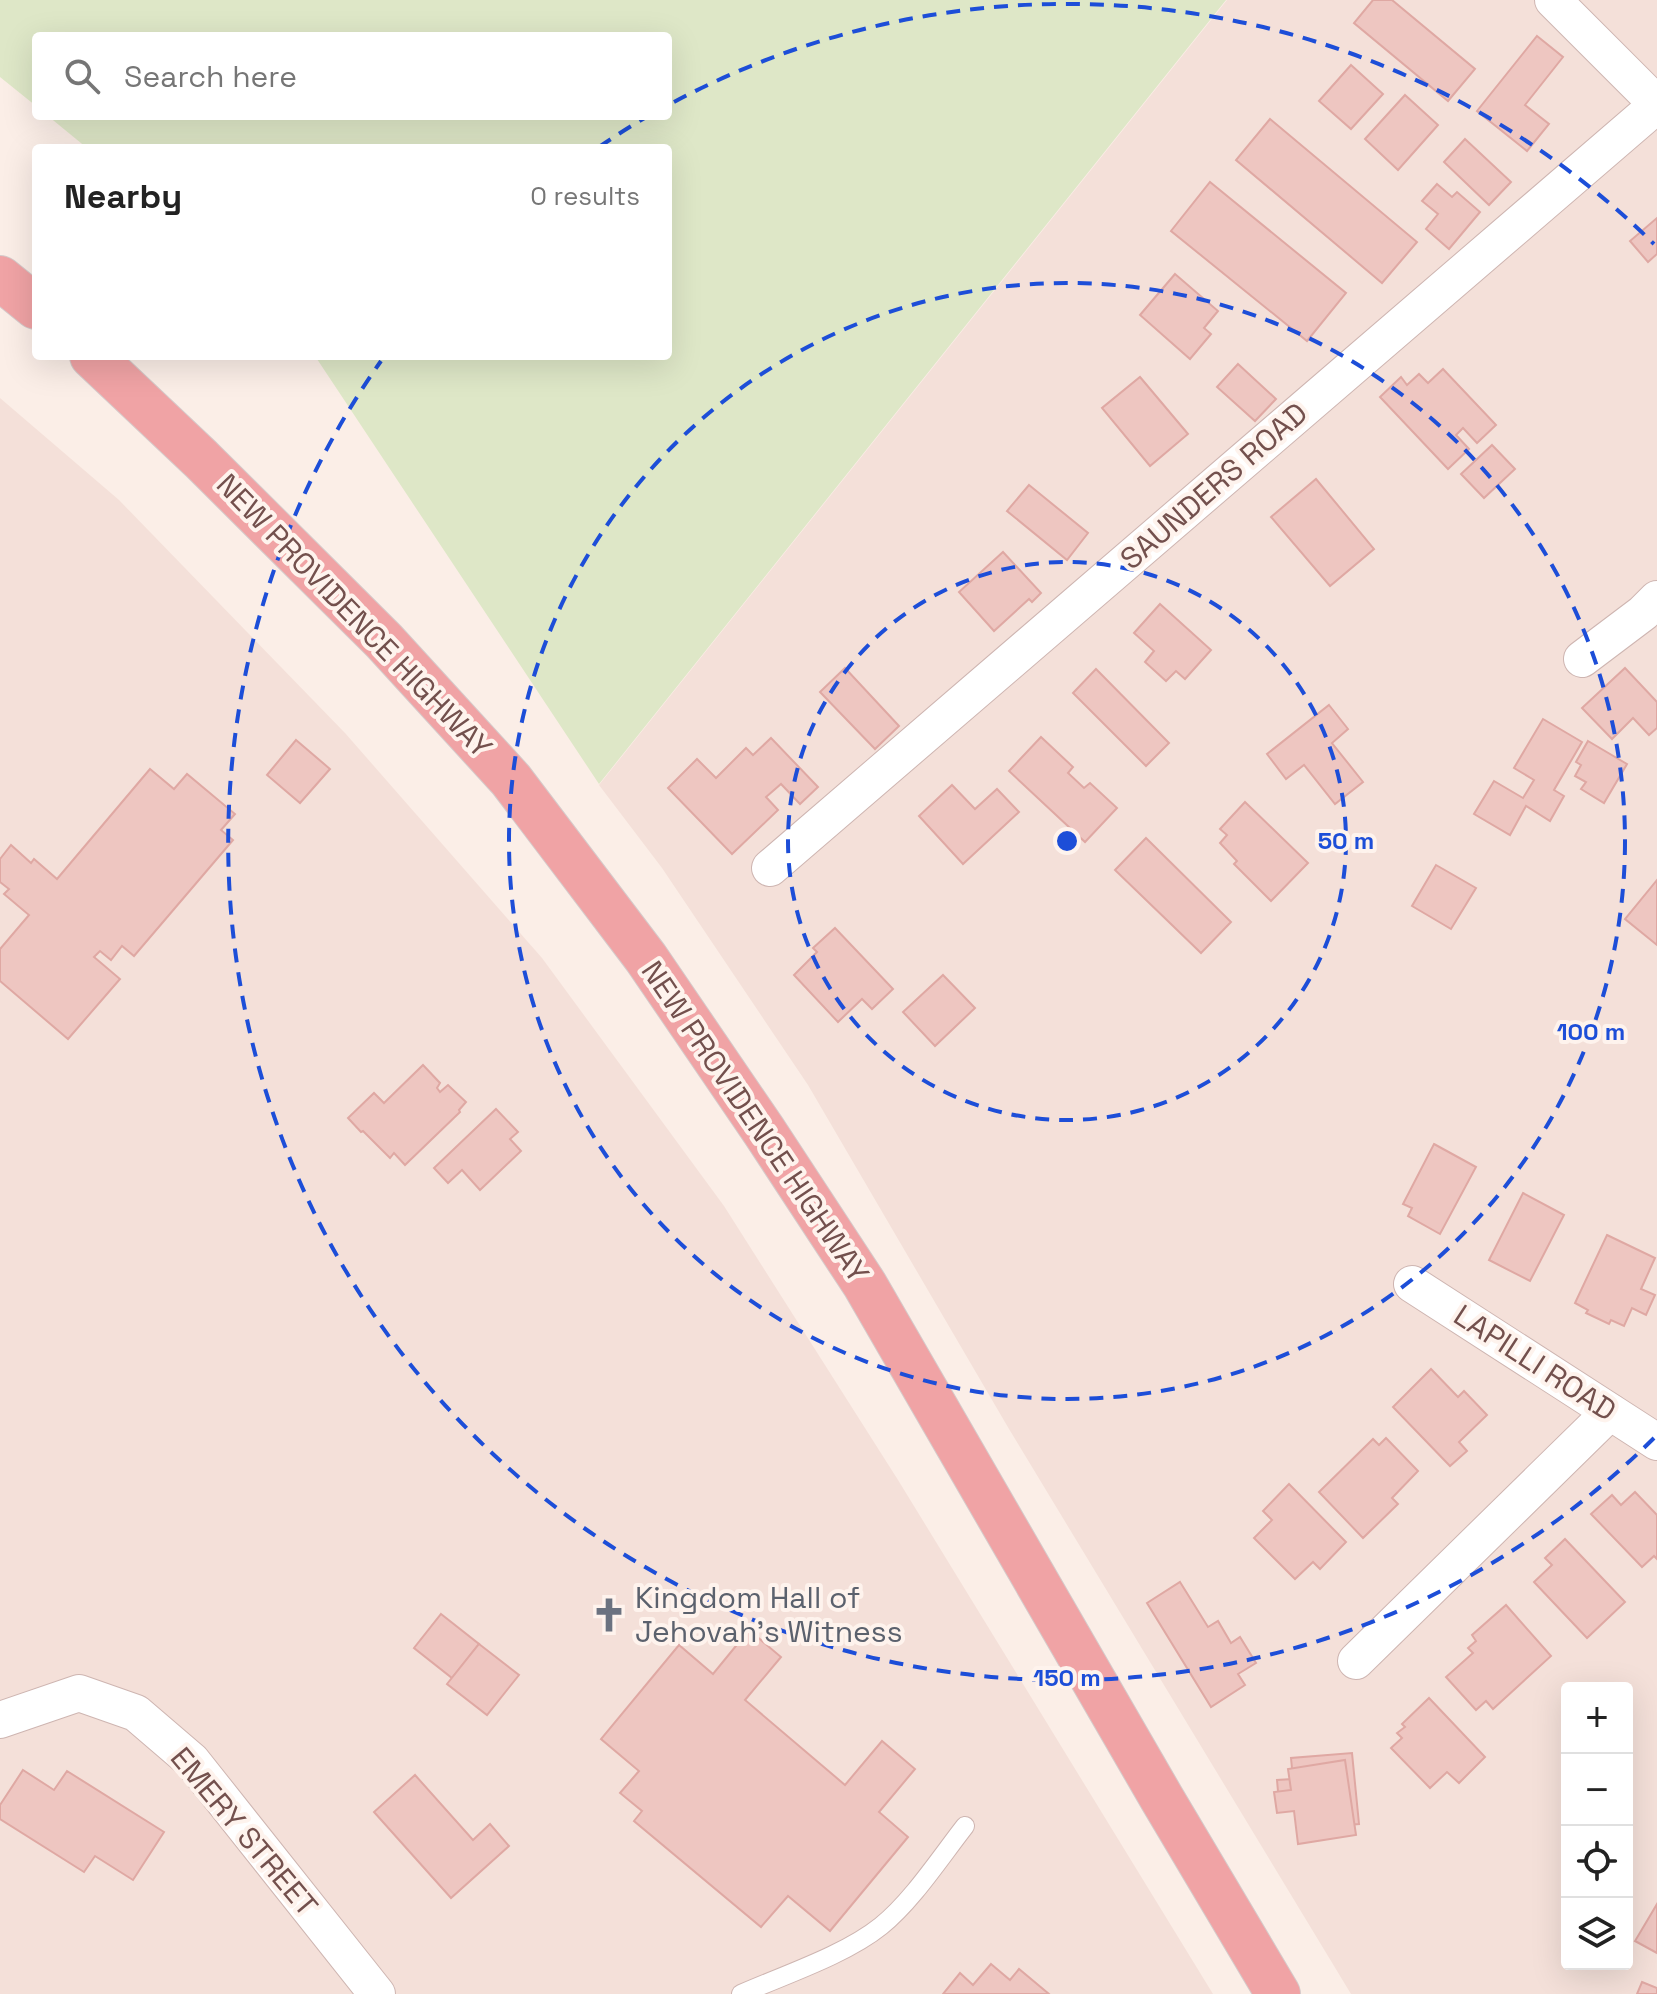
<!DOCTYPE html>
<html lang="en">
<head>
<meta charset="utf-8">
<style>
  :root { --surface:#fff; --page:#f6f6f6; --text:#222; --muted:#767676; --line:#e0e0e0 }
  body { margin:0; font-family:"Space Grotesk",sans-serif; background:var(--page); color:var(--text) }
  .controls { position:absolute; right:24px; bottom:24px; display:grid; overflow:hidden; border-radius:8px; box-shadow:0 8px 32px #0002 }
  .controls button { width:72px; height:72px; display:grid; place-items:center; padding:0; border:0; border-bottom:2px solid var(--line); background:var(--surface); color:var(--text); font:40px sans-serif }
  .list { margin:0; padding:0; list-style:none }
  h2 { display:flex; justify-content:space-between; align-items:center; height:104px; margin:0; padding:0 32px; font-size:34px }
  h2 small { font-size:26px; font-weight:400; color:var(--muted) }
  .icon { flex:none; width:44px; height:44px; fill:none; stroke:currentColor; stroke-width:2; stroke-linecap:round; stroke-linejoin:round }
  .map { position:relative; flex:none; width:1657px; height:1994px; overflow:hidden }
  .search { position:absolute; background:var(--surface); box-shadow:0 8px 32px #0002; left:32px; top:32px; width:640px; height:88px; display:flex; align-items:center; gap:20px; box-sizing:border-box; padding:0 28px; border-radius:8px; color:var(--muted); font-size:30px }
  .panel { position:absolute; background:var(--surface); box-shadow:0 8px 32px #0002; left:32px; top:144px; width:640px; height:216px; border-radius:8px }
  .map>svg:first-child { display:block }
  .residential { fill:#f4e0d9; fill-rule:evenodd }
  .green { fill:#dee7c7 }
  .building { fill:#eec6c1; stroke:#dfa8a3; stroke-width:2 }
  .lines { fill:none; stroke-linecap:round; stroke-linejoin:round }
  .lane-casing { stroke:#ceb5b1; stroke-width:20 }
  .street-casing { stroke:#ceb5b1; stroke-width:38 }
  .highway-casing { stroke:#d5caca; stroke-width:46 }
  .lane { stroke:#fff; stroke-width:18 }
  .street { stroke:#fff; stroke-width:36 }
  .highway { stroke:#f0a3a5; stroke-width:44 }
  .ring { fill:none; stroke:#1d4ed8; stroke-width:4; stroke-dasharray:14 10 }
  .labels { text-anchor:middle; stroke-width:8; stroke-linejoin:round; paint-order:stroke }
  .street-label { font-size:30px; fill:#73504d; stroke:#fef3ed }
  .worship-label { font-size:30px; fill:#5b616d; stroke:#fef3ed; text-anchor:start }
  .centre { fill:#1d4ed8; stroke:#fef3ed; stroke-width:4 }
  .ring-label { font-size:24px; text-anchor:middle; font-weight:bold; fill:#1d4ed8; stroke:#fef3ed; stroke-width:8; stroke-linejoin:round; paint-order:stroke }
</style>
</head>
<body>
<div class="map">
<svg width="1657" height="1994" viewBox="0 0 1657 1994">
  <rect width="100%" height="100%" fill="#fbeee7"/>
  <g class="residential">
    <path d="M1227,0h430v1994h-306l-342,-565 -201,-344 -146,-217 -63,-83zM1567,1688h60v276h-60z"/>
    <polygon points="0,398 119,500 345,733 542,958 724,1206 898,1480 1213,1994 0,1994"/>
  </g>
  <polygon class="green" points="0,0 1226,0 599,784 315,356 668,356 668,148 87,148 48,116 668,116 668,36 36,36 36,106 0,77"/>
  <g class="building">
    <polygon points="1373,0 1392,0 1475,69 1448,101 1354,23"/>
    <polygon points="1537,36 1563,57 1525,105 1549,124 1527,151 1477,111"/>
    <polygon points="1351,65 1383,94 1351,129 1319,101"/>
    <polygon points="1405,95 1438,125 1398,170 1365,139"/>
    <polygon points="1270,119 1417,242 1382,283 1236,160"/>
    <polygon points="1465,139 1511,182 1489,205 1444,162"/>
    <polygon points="1210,182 1346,293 1307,341 1171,231"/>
    <polygon points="1437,184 1452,197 1457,192 1480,212 1449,249 1426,229 1438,214 1422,201"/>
    <polygon points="1657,218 1657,254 1648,262 1630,241"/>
    <polygon points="1175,274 1218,311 1204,328 1211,334 1190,359 1140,315"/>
    <polygon points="1238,364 1276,399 1255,421 1217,387"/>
    <polygon points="1443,369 1496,425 1477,443 1463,428 1456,435 1469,449 1448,469 1380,397 1401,377 1407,385 1419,374 1428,383"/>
    <polygon points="1140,377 1188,434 1150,466 1102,408"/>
    <polygon points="1492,445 1515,469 1484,498 1461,474"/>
    <polygon points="1316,479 1374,549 1330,586 1271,517"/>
    <polygon points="1029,485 1088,533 1067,560 1007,511"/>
    <polygon points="1003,552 1041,593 1032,602 1029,599 994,631 959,592"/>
    <polygon points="1160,604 1211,650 1185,679 1176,671 1166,681 1145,662 1154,651 1134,633"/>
    <polygon points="845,668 899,726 875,749 820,692"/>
    <polygon points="1625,668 1657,702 1657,728 1649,735 1633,718 1612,739 1582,708"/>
    <polygon points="1096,669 1169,743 1146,766 1073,693"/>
    <polygon points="1329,705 1348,729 1332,743 1363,782 1335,804 1304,765 1286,779 1267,754"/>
    <polygon points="1543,719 1582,742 1554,790 1564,796 1550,821 1526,806 1510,835 1474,814 1494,781 1523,798 1534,780 1514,768"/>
    <polygon points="1041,737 1073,767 1068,773 1084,788 1090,783 1117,808 1085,842 1009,771"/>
    <polygon points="771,738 818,787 800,804 781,784 766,797 778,810 732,854 668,788 697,759 716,778 746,748 753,755"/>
    <polygon points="296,740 330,769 300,803 267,775"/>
    <polygon points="1588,741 1627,764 1604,803 1581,789 1586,782 1575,776 1581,765 1576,762"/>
    <polygon points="150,769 174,789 187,774 235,814 221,830 233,840 134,956 122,946 111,960 100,951 94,957 120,979 68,1039 0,981 0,949 29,915 4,894 9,889 0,882 0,859 11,845 31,863 34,859 57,879"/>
    <polygon points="952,785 975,809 997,789 1019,812 963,864 919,816"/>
    <polygon points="1245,802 1308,863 1271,901 1234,864 1237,861 1220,843 1227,835 1220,829"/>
    <polygon points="1146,838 1231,922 1201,953 1115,870"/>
    <polygon points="1436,865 1476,888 1451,929 1412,906"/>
    <polygon points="1657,880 1657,945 1625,919"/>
    <polygon points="835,928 893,989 872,1009 862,999 838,1022 794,975 817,952 813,948"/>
    <polygon points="943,975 975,1008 935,1046 903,1012"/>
    <polygon points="423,1065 440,1083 437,1088 440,1092 448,1085 466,1102 459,1110 460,1112 405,1165 394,1153 390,1158 363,1131 361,1132 348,1118 374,1093 384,1103"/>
    <polygon points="496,1109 518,1132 510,1139 521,1151 480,1190 462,1170 448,1183 434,1168"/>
    <polygon points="1434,1144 1476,1167 1440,1234 1408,1216 1412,1208 1403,1204"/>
    <polygon points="1523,1193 1564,1215 1530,1281 1489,1260"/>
    <polygon points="1607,1235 1655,1258 1641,1289 1655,1295 1646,1315 1632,1308 1624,1326 1611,1320 1609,1324 1586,1313 1588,1310 1575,1303"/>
    <polygon points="1431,1369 1458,1397 1464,1391 1487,1415 1459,1442 1467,1451 1450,1466 1393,1407"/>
    <polygon points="1386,1438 1418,1471 1392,1498 1398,1504 1363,1538 1319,1492 1373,1439 1379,1445"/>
    <polygon points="1289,1484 1346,1542 1320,1569 1313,1562 1295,1579 1254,1538 1272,1520 1263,1511"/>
    <polygon points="1635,1492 1657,1515 1657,1559 1654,1556 1642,1567 1591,1514 1612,1495 1621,1505"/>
    <polygon points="1565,1539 1625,1602 1587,1638 1534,1582 1552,1565 1545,1558"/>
    <polygon points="1180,1582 1208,1627 1218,1621 1231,1643 1240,1637 1256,1663 1238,1674 1245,1685 1211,1707 1147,1603"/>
    <polygon points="1506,1605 1551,1656 1493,1709 1486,1701 1476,1710 1446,1677 1473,1653 1468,1648 1476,1641 1472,1635"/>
    <polygon points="441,1614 479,1644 452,1678 414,1648"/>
    <polygon points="749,1630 781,1657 745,1700 845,1785 882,1741 915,1769 879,1812 908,1837 830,1931 788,1896 761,1927 634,1821 642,1811 620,1793 639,1771 601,1739 679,1645 713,1674"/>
    <polygon points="479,1644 519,1675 487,1715 447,1684"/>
    <polygon points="1429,1698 1485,1757 1459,1783 1447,1772 1430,1788 1391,1748 1402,1738 1397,1733 1405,1727 1402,1724"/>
    <polygon points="1352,1753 1359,1824 1297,1829 1295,1801 1279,1803 1277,1780 1293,1779 1291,1758"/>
    <polygon points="1345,1760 1356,1835 1298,1844 1294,1811 1277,1813 1274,1792 1291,1790 1288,1769"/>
    <polygon points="23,1770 54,1790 67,1771 164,1832 133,1880 95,1856 84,1872 0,1819 0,1805"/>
    <polygon points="415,1775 473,1840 490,1824 509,1846 451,1898 374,1812"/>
    <polygon points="1657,1904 1657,1953 1635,1941"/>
    <polygon points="991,1964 1010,1980 1019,1969 1049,1994 943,1994 960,1973 973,1985"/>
    <polygon points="1642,1982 1657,1988 1657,1994 1637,1994"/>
  </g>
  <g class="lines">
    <g class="lane-casing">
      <path id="lane" d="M741,1994c43,-19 104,-39 140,-68 31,-25 59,-68 84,-100"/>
    </g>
    <g class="street-casing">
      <g id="street">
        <polyline points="1553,0 1657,104"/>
        <polyline points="1582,659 1643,613 1657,599"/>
        <polyline points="770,868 1657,105"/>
        <polyline points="1412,1284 1657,1442"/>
        <polyline points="1356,1661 1610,1412"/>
        <polyline points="0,1720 79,1693 136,1713 192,1761 377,1994"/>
      </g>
    </g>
    <g class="highway-casing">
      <g id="highway">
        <polyline points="0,278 36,307"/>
        <polyline points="92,356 201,459 384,641 511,780 646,958 764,1131 865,1285 1161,1797 1278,1994"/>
      </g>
    </g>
    <use href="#lane" class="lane"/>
    <use href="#street" class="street"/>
    <use href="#highway" class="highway"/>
  </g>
  <g class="ring">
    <circle cx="1067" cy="841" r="279"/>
    <circle cx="1067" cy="841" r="558"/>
    <path d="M1654 1438A837 837 0 0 1 381 361M599 147A837 837 0 0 1 648 116M674 102A837 837 0 0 1 1654 244"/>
  </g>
  <defs>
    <g id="church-bare" transform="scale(2.76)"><path d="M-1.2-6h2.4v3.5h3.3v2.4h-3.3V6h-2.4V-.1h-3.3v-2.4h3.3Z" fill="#6b7280" stroke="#fef3ed" stroke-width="2.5" paint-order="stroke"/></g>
  </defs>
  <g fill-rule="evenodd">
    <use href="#church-bare" x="609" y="1615"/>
  </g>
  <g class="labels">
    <g class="street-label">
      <text transform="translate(1214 486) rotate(-41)" y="10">SAUNDERS ROAD</text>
      <text transform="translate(354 616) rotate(46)" y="10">NEW PROVIDENCE HIGHWAY</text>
      <text transform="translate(755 1122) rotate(56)" y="10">NEW PROVIDENCE HIGHWAY</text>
      <text transform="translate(1535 1363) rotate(33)" y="10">LAPILLI ROAD</text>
      <text transform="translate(244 1832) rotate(50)" y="10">EMERY STREET</text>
    </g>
    <g class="worship-label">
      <text x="635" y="1608">Kingdom Hall of<tspan x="635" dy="34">Jehovah’s Witness</tspan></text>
    </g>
  </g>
  <circle cx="1067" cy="841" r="12" class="centre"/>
  <g class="ring-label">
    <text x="1346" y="849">50 m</text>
    <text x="1591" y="1040">100 m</text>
    <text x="1067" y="1686">150 m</text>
  </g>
</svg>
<div class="controls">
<button>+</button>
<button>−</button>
<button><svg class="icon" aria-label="locate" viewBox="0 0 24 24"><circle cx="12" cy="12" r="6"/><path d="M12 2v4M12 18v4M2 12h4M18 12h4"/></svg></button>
<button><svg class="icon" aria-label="layers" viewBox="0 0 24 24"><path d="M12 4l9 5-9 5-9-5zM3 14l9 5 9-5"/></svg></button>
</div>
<div class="search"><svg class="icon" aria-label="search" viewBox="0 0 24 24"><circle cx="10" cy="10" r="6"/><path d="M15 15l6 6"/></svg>Search here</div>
<section class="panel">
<h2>Nearby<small>0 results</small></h2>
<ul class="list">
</ul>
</section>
</div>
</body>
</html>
